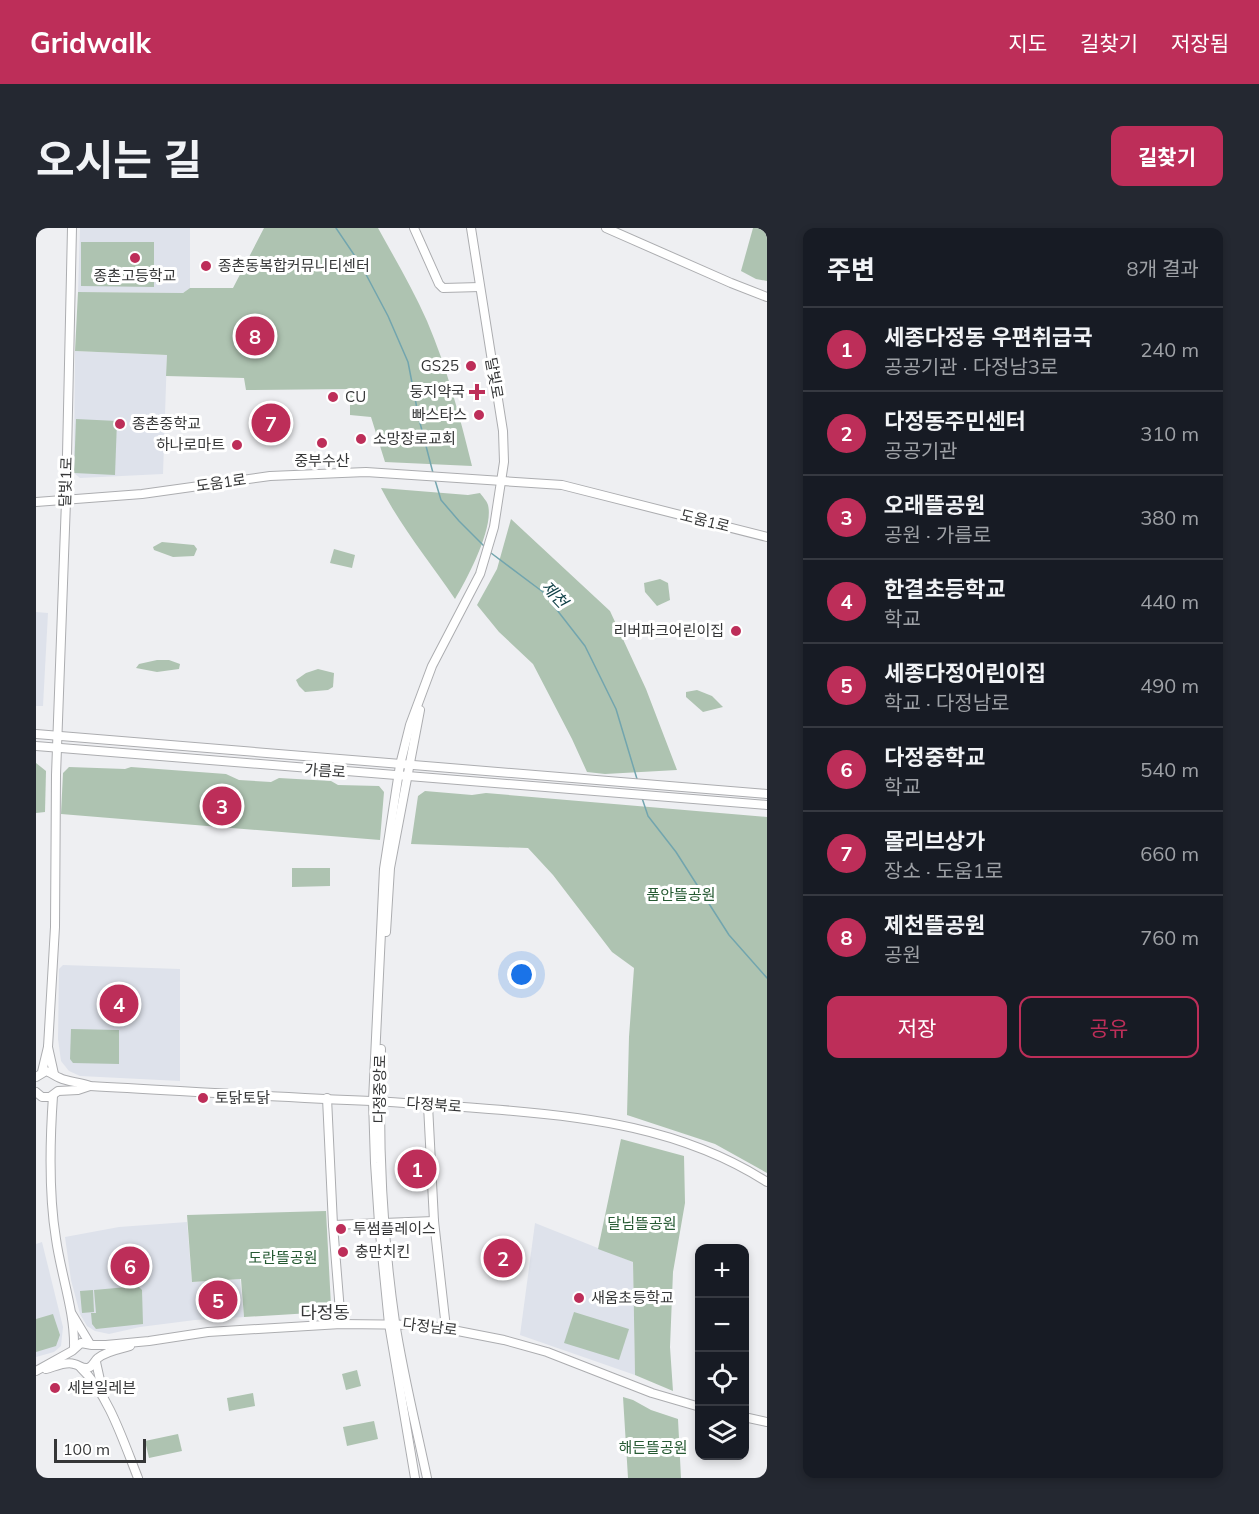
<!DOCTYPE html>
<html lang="ko">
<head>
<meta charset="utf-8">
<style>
  :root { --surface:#171b24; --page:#242831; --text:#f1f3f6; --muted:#9ea1a6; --line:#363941; --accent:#bd2e59 }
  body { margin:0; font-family:Mulish,"Noto Sans KR",sans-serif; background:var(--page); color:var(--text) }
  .controls { position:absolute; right:18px; bottom:18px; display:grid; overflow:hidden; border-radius:12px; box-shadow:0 3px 9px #0003 }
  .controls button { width:54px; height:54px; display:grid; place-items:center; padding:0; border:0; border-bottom:2px solid var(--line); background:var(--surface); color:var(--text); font:30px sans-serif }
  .scale { position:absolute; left:18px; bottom:15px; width:92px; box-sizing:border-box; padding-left:6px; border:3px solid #353637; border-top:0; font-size:16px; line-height:21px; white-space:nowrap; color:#353637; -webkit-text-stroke:4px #fff; paint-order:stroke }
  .you { position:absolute; left:486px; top:747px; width:21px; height:21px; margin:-15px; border:4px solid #fff; border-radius:50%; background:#1a73e8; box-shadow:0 0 0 9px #1a73e833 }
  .badge { display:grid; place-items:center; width:39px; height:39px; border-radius:50%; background:var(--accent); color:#fff; font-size:20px; font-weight:700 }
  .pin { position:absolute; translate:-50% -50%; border:3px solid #fff; box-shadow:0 2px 6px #0006 }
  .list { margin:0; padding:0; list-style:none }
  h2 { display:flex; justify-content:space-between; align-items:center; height:78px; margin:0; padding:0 24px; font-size:26px }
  h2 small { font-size:20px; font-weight:400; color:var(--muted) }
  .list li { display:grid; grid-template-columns:39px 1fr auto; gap:18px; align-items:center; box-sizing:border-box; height:84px; padding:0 24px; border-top:2px solid var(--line) }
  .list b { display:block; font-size:22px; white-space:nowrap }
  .list p { margin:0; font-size:20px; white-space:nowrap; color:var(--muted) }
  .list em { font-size:20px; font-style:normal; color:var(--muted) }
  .actions { display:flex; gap:12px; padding:18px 24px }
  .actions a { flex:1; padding:14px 0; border:2px solid var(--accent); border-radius:12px; text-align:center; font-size:21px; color:var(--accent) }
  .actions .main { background:var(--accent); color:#fff }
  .icon { flex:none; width:33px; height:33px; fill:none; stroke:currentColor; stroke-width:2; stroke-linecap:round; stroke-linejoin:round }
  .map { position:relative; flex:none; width:731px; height:1250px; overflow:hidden; border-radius:12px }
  header { display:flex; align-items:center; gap:36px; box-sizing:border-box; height:84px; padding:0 30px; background:var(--accent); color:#fff }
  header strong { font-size:28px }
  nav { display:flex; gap:33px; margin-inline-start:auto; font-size:21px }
  .intro { display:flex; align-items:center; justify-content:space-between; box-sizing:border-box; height:144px; padding:0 36px }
  h1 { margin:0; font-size:42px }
  .button { padding:15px 27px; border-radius:12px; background:var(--accent); color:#fff; font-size:21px; font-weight:700 }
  main { display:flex; gap:36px; padding:0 36px }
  aside { flex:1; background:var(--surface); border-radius:12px; box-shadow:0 3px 9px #0003 }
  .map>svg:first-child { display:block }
  .built { fill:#dee2eb }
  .green { fill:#aec3b1 }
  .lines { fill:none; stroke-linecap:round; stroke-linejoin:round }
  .stream { stroke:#72a5ae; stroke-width:1.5 }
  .minor-casing { stroke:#acadb0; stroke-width:10 }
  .minor { stroke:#fff; stroke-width:8 }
  .poi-dot { fill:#bd2e59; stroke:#fff; stroke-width:2 }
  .labels { text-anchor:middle; stroke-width:6; stroke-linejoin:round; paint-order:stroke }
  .poi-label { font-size:15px; fill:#353637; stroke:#fff; text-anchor:start }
  .street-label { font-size:15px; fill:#353637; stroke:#fff }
  .park-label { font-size:15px; fill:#265a33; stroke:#fff }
  .water-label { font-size:16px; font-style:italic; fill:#0b3c43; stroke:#fff }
  .quarter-label { font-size:18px; fill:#353637; stroke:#fff }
</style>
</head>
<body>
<header>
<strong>Gridwalk</strong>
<nav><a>지도</a><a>길찾기</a><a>저장됨</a></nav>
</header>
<div class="intro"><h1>오시는 길</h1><a class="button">길찾기</a></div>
<main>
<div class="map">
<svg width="731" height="1250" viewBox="0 0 731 1250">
  <rect width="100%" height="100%" fill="#eeeff2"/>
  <g class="built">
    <polygon points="44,0 154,0 154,60 147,65 42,64"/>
    <polygon points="39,123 131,127 127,246 44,250 38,245"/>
    <polygon points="0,384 12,385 7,478 0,478"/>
    <polygon points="27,737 144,741 144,853 44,848 33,843 25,833 22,811 23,741"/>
    <polygon points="151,994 156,1054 204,1051 208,1089 159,1092 104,1099 73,1106 59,1103 51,1098 44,1086 35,1052 29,1009 83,999"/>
    <polygon points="499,995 597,1034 599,1147 484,1107"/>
    <polygon points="6,1014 27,1099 25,1118 18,1124 0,1129 0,1016"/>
  </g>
  <g class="green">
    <path d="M228,0h114c17,31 35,61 49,93 20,47 33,96 45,145l-87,-4 -14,-45 -21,-2v-26l-104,1 -2,-12 -78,-2 1,-21 -92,-4 3,-59 105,1 7,-5h43z"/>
    <polygon points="717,0 731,0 731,53 720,51 705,43"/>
    <polygon points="45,14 118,14 118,59 45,58"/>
    <polygon points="40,191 81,193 79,247 38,245"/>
    <path d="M345,260l87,7 12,-2c2,3 7,8 8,12 6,23 -21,74 -33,94 -25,-37 -54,-72 -74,-111z"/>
    <polygon points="475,291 574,383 610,461 641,542 569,546 551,544 536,511 497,436 463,404 441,377 461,341"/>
    <polygon points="126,314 158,317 161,321 158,328 137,329 118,322 117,319"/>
    <polygon points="298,321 319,327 316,340 294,335"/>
    <polygon points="624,351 632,355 634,372 621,378 609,364 608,355"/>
    <polygon points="121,432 133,432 144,436 143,441 121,444 100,440 103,436"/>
    <polygon points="282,441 298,445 297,459 292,462 269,464 263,458 260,452 270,445"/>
    <polygon points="661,462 676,468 687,479 667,484 650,469 650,464"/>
    <polygon points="0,535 10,543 9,584 0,585"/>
    <polygon points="33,539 89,541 95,539 190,546 203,552 235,554 243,550 295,553 302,557 343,558 348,564 344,612 25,586 27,545"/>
    <polygon points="389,563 436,567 450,565 731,589 731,945 679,916 591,887 593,809 598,740 576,724 517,647 492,620 375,616 382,568"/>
    <polygon points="256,640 294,640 294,658 256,659"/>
    <polygon points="35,801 83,802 83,836 37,835 34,831"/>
    <polygon points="585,911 648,928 649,975 637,1044 634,1119 637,1163 599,1147 597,1034 562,1021"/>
    <polygon points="290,983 295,1078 291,1084 208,1089 205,1051 156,1054 151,987"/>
    <polygon points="102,1058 106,1062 107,1096 60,1101 56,1096 55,1085 60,1085 58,1062"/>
    <polygon points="57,1062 58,1084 46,1085 44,1063"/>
    <polygon points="538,1084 593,1101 583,1132 528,1115"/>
    <polygon points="17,1086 24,1107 20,1118 0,1124 0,1091"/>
    <polygon points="321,1142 325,1158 310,1162 306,1146"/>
    <polygon points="217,1165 219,1178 193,1183 191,1170"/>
    <polygon points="587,1169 597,1172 615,1182 642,1191 645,1250 592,1250"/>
    <polygon points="338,1193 342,1211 311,1218 307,1199"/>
    <polygon points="142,1206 146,1223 113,1230 109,1213"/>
  </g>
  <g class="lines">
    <g class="stream">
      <polyline points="300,0 325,37 352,88 372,134 383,191 397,245"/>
      <polyline points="399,252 405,272 423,293 449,319"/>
      <polyline points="455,325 507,364 549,418 580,481 601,551"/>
      <polyline points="606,570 612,588 640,624 693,707 731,750"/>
    </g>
    <g class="minor-casing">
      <g id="minor">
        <polyline points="378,0 403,56 407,60 444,59"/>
        <polyline points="570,0 695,55 731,69"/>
        <polyline points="0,274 106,266 234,248 330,244 526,257 731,309"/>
        <path d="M0,506c244,22 488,38 731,60"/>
        <polyline points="0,518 731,577"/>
        <polyline points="350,704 354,640 384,482"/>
        <polyline points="12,819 18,846"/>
        <path d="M345,821c-3,90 1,183 14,273 8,52 21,104 32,156"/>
        <polyline points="6,844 12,819 19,699 20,547 30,273 36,0"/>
        <path d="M0,849l10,-6c6,2 9,5 14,7 8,4 20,4 30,8 93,5 187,11 281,15 39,2 79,5 118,8 97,7 194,19 278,73"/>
        <polyline points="0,864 6,869 14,869 22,863 42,862 54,858"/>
        <path d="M17,868c-3,43 -4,100 3,143 5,36 19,73 18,109"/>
        <polyline points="291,870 297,997 305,1096"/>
        <polyline points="392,877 398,993 410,1100"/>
        <polyline points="297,997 398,993"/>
        <polyline points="36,1086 54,1116"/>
        <polyline points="60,1134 66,1161"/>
        <path d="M45,1140c27,25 43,75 57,110"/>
        <path d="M10,1141c8,-2 20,-8 28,-5 6,1 7,5 14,4 6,-2 6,-7 10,-10 8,-7 22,-9 32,-12"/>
        <polyline points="0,1143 36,1123 45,1115 56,1117 70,1117 113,1113 172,1104 305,1096 391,1097 468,1112 511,1124 616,1165 664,1179"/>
        <polyline points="708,1189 731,1194"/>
        <polyline points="379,1250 353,1096 343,995 339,935 337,873 348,641 364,537 374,497 396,438 444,346 458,299 468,234 467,203 435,0"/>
      </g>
    </g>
    <use href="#minor" class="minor"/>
  </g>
  <g class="poi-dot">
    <circle cx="99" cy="30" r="6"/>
    <circle cx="170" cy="38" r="6"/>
    <circle cx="435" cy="138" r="6"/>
    <path d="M438 155h6v6h6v6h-6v6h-6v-6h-6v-6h6z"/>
    <circle cx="297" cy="169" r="6"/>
    <circle cx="443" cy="187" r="6"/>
    <circle cx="84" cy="196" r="6"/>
    <circle cx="325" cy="211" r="6"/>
    <circle cx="286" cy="215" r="6"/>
    <circle cx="201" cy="217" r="6"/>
    <circle cx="700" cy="403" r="6"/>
    <circle cx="167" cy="870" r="6"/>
    <circle cx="305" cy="1001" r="6"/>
    <circle cx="307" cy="1024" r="6"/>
    <circle cx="543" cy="1070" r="6"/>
    <circle cx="19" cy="1160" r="6"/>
  </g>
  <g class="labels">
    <g class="poi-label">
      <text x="182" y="43">종촌동복합커뮤니티센터</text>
      <text x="99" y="53" text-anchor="middle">종촌고등학교</text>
      <text x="423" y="143" text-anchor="end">GS25</text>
      <text x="429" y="169" text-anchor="end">둥지약국</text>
      <text x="309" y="174">CU</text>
      <text x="431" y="192" text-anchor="end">빠스타스</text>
      <text x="96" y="201">종촌중학교</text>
      <text x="337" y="216">소망장로교회</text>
      <text x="189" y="222" text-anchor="end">하나로마트</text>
      <text x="286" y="238" text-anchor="middle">중부수산</text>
      <text x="688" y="408" text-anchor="end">리버파크어린이집</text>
      <text x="179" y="875">토닭토닭</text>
      <text x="317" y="1006">투썸플레이스</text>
      <text x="319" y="1029">충만치킨</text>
      <text x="555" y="1075">새움초등학교</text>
      <text x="31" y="1165">세븐일레븐</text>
    </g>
    <g class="street-label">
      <text transform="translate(458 150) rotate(80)" y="5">달빛로</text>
      <text transform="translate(30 254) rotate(-88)" y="5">달빛1로</text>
      <text transform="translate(185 255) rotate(-8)" y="5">도움1로</text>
      <text transform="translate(669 293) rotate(14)" y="5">도움1로</text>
      <text transform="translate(289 543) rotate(4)" y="5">가름로</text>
      <text transform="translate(344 861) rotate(-89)" y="5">다정중앙로</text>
      <text transform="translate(398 877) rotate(4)" y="5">다정북로</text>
      <text transform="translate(394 1099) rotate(7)" y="5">다정남로</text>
    </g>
    <g class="park-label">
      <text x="645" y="672">품안뜰공원</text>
      <text x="606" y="1001">달님뜰공원</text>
      <text x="247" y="1035">도란뜰공원</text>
      <text x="617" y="1225">해든뜰공원</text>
    </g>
    <g class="water-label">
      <text transform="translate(519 366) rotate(47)" y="6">제천</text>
    </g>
    <g class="quarter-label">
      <text x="289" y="1091">다정동</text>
    </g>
  </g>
</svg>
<div class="controls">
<button>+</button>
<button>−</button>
<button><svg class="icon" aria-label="locate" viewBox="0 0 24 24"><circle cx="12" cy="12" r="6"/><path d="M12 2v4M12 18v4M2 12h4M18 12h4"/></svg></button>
<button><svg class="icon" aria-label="layers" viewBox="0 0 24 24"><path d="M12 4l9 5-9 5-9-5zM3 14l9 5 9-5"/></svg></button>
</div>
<div class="scale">100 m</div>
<div class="you"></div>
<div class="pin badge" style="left:381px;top:941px">1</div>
<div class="pin badge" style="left:467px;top:1030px">2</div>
<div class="pin badge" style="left:186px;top:578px">3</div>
<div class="pin badge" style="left:83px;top:776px">4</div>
<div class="pin badge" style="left:182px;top:1072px">5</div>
<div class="pin badge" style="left:94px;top:1038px">6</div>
<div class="pin badge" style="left:235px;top:195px">7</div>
<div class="pin badge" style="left:219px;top:108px">8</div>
</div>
<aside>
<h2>주변<small>8개 결과</small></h2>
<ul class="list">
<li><span class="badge">1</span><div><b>세종다정동 우편취급국</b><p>공공기관 · 다정남3로</p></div><em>240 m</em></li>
<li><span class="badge">2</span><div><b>다정동주민센터</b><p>공공기관</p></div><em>310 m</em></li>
<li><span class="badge">3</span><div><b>오래뜰공원</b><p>공원 · 가름로</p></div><em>380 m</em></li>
<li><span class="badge">4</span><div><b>한결초등학교</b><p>학교</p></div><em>440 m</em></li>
<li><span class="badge">5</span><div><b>세종다정어린이집</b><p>학교 · 다정남로</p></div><em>490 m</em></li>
<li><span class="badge">6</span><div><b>다정중학교</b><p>학교</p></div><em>540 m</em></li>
<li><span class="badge">7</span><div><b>몰리브상가</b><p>장소 · 도움1로</p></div><em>660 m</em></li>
<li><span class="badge">8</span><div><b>제천뜰공원</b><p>공원</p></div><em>760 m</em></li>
</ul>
<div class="actions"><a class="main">저장</a><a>공유</a></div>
</aside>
</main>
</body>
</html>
